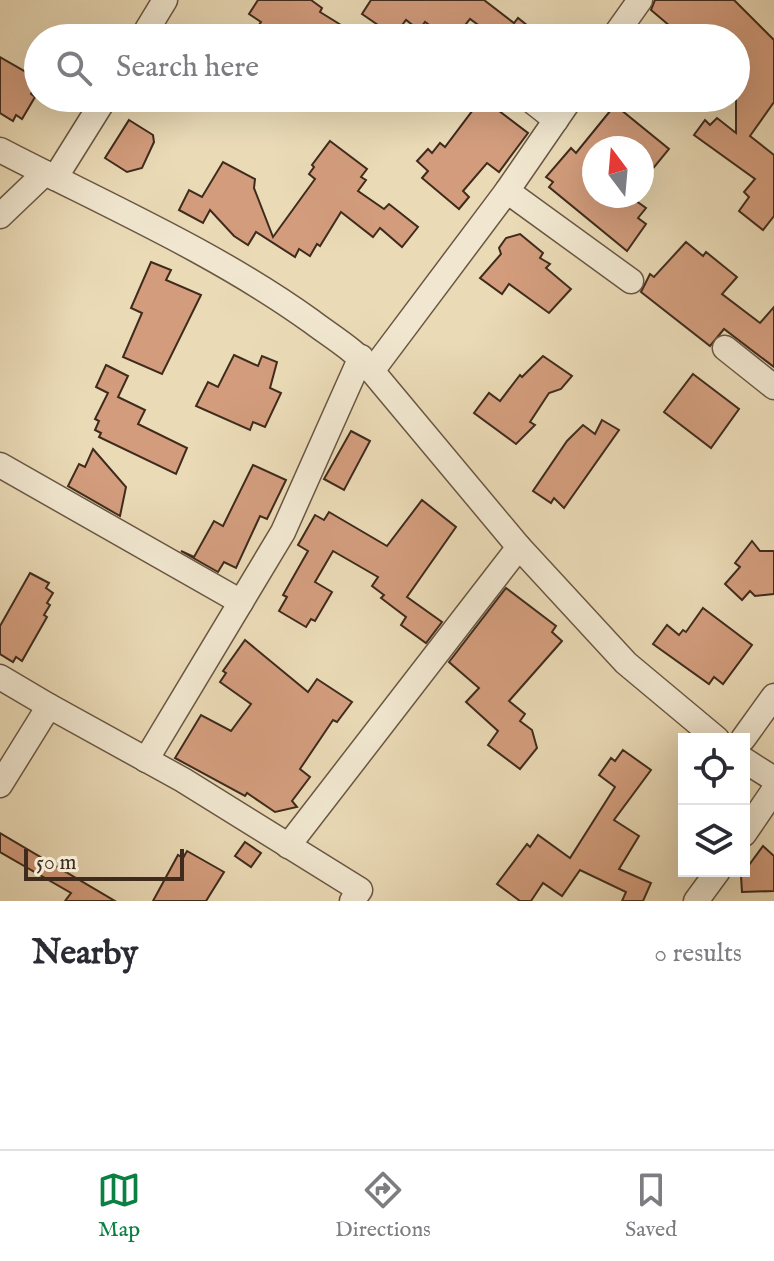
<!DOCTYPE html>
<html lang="en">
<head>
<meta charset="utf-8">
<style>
  :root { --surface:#fff; --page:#f2f2f3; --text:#2b2b33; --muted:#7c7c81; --line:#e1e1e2; --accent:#0b8043 }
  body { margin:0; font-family:"IM FELL English",serif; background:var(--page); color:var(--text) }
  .controls { position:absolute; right:24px; bottom:24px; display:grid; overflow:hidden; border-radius:0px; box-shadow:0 8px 32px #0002 }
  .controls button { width:72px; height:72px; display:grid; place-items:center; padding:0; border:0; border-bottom:2px solid var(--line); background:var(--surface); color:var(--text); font:40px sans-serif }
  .compass { position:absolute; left:582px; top:136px; width:72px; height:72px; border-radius:50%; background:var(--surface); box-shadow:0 8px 32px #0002; rotate:344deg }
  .scale { position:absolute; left:24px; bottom:20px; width:160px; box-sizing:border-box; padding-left:8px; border:4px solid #3f2b1d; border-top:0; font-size:22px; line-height:28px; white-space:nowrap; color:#3f2b1d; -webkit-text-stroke:6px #f1e7d0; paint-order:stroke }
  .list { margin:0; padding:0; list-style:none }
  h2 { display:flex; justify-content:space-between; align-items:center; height:104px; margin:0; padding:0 32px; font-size:34px }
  h2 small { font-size:26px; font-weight:400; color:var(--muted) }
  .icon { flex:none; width:44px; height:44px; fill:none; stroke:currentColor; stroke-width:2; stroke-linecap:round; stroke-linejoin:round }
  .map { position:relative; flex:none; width:774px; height:901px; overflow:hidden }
  .search { position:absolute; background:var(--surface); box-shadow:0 8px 32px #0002; left:24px; right:24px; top:24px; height:88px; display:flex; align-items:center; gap:20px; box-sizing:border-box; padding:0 28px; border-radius:44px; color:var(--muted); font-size:30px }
  .sheet { height:248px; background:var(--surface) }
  nav { display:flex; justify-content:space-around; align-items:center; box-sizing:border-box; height:112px; border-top:2px solid var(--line); background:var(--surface); font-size:22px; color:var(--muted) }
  nav a { display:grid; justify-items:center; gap:4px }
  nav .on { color:var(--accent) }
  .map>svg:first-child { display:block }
  .building { fill:#d39d7d; stroke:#3f2b1d; stroke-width:2 }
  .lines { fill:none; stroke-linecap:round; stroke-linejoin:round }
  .minor-casing { stroke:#6a5743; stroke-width:27 }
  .minor { stroke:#f1e7d0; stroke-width:24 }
</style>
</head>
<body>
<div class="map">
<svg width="774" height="901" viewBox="0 0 774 901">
  <rect width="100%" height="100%" fill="#eadab6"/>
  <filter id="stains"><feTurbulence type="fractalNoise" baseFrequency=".0025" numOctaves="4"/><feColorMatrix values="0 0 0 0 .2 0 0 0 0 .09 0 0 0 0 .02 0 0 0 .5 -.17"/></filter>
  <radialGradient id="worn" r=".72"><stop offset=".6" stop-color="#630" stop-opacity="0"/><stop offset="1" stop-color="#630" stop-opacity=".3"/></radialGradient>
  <g class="building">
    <polygon points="258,0 311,0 322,8 320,12 362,38 264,38 254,32 261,22 249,14"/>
    <polygon points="371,0 484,0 514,23 518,18 543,38 496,38 470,19 455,38 447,38 425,22 419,30 406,20 394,36 362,14"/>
    <polygon points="655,0 734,0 774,40 774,102 750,136 774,155 774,216 763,230 739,211 749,197 744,192 755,179 694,135 705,120 710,125 717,118 736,133 736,38 684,38 651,10"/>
    <polygon points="0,57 38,79 31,94 35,97 22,119 16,115 13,121 0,113"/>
    <polygon points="482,98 528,133 499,172 487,163 463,191 469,197 459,209 422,178 428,171 417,161 428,149 432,153 440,143 445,147"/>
    <polygon points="615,105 669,149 642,182 642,148 594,148 594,196 629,196 646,208 638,218 646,224 627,251 549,187 553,182 546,177 571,148 576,153"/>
    <polygon points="129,120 153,135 154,142 142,168 127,172 105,158"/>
    <polygon points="330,141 367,169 361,177 366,180 358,191 384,209 389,204 418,227 402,247 380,228 373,237 341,212 320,246 317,244 310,256 299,249 295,257 256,232 248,245 234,236 210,210 203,223 179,210 189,190 202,197 223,162 255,179 254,188 273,237 315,179 309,174 314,167 312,165"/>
    <polygon points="520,234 543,253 540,258 550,264 546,268 571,289 549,313 509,284 502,294 480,278 501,254 499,248 506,238"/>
    <polygon points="686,242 703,256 706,252 737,277 722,294 760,323 774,307 774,367 724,329 710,346 641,292 650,274 654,277"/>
    <polygon points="151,262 171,270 166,280 201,295 162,374 123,357 142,313 131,308"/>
    <polygon points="234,355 258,366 262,356 277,362 270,388 281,393 265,427 253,422 250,430 196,406 208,382 218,387"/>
    <polygon points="543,356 572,376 561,389 549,393 530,422 535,425 516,444 474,413 489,393 500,401 520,375 522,377"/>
    <polygon points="106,365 128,376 118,397 145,410 138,424 187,448 176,474 99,437 101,433 95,430 99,421 95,419 108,393 96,387"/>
    <polygon points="693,374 739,409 711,448 664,412"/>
    <polygon points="602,420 619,430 564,508 554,498 551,503 533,491 567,441 583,425 595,434"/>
    <polygon points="351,431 370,441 344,490 324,479"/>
    <polygon points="93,449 126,487 120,516 68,486 79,464 85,467"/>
    <polygon points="253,465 286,480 267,519 260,516 236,568 224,562 218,572 181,551 194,557 214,521 223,526"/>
    <polygon points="422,500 456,527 407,597 442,622 426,643 401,625 406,617 381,598 384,595 372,586 378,577 333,551 315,582 332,592 315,621 311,619 306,627 279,611 287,597 283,595 308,551 298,545 315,515 324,520 329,512 387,546"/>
    <polygon points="752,541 760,551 774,551 774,594 755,596 750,591 742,600 725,584 740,567 735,563"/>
    <polygon points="30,573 49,583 46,588 53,593 47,603 50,605 44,615 47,617 22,661 16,657 13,662 0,654 0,626"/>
    <polygon points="506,588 556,626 552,632 562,641 509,701 525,714 520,721 532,730 537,748 520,769 488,745 498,731 466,702 479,688 449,662"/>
    <polygon points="703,608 752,645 723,684 714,677 709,684 653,644 667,625 679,635 683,630 686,632"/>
    <polygon points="245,640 308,692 317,679 352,702 337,722 333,720 300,769 310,777 292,801 297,807 275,812 247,793 245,796 175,758 201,715 231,731 251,704 220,682 226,673 223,671"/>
    <polygon points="623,750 651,770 614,820 639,836 619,869 651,883 643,901 622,901 626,892 580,870 562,896 543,883 531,901 520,901 497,884 527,844 530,847 538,835 570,858 615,787 599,775 611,758 615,761"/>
    <polygon points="0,833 115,901 65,901 71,893 0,852"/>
    <polygon points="245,842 261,853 251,867 235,856"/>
    <polygon points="763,846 774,856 774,891 742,892 741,876"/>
    <polygon points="187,851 224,872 206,901 153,901 178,855 183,858"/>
  </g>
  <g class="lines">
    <g class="minor-casing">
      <g id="minor">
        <polyline points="142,38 165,0"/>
        <polyline points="613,38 640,0"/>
        <polyline points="528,98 556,120"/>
        <path d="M0,150c104,54 215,102 311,171 21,16 44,29 61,50l135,-180 64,-93"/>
        <polyline points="55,178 105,98"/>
        <polyline points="507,191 631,281"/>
        <polyline points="0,216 45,173"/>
        <polyline points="725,348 774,387"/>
        <polyline points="372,371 519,547 626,663 717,739"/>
        <polyline points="0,465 241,602"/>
        <polyline points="0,677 49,706"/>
        <polyline points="743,739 774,696"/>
        <polyline points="146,760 283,532 361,357"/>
        <polyline points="744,760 774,779"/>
        <polyline points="0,785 49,706 183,780 360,890 352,901"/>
        <polyline points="744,834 774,790"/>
        <polyline points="288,846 519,547"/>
        <polyline points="696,901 718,871"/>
      </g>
    </g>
    <use href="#minor" class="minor"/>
  </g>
  <rect width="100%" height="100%" filter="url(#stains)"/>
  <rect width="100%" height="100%" fill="url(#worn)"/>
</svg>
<div class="controls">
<button><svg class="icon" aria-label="locate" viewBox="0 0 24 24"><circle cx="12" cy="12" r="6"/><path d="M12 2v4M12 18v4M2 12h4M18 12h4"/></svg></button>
<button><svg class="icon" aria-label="layers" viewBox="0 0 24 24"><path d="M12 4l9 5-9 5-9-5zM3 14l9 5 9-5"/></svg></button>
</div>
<svg class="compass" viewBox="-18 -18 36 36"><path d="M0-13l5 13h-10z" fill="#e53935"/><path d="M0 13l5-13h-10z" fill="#7c7c81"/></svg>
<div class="scale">50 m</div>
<div class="search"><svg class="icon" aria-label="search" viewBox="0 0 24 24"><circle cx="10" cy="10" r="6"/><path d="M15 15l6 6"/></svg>Search here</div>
</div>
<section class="sheet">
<h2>Nearby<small>0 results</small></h2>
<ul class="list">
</ul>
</section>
<nav>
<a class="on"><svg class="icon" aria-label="map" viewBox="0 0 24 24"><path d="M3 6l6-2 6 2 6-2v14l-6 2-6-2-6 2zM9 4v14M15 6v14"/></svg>Map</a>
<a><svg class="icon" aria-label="directions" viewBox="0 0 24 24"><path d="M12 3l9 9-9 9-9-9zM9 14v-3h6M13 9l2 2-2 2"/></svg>Directions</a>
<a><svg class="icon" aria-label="saved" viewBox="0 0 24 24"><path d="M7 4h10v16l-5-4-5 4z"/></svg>Saved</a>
</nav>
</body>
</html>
